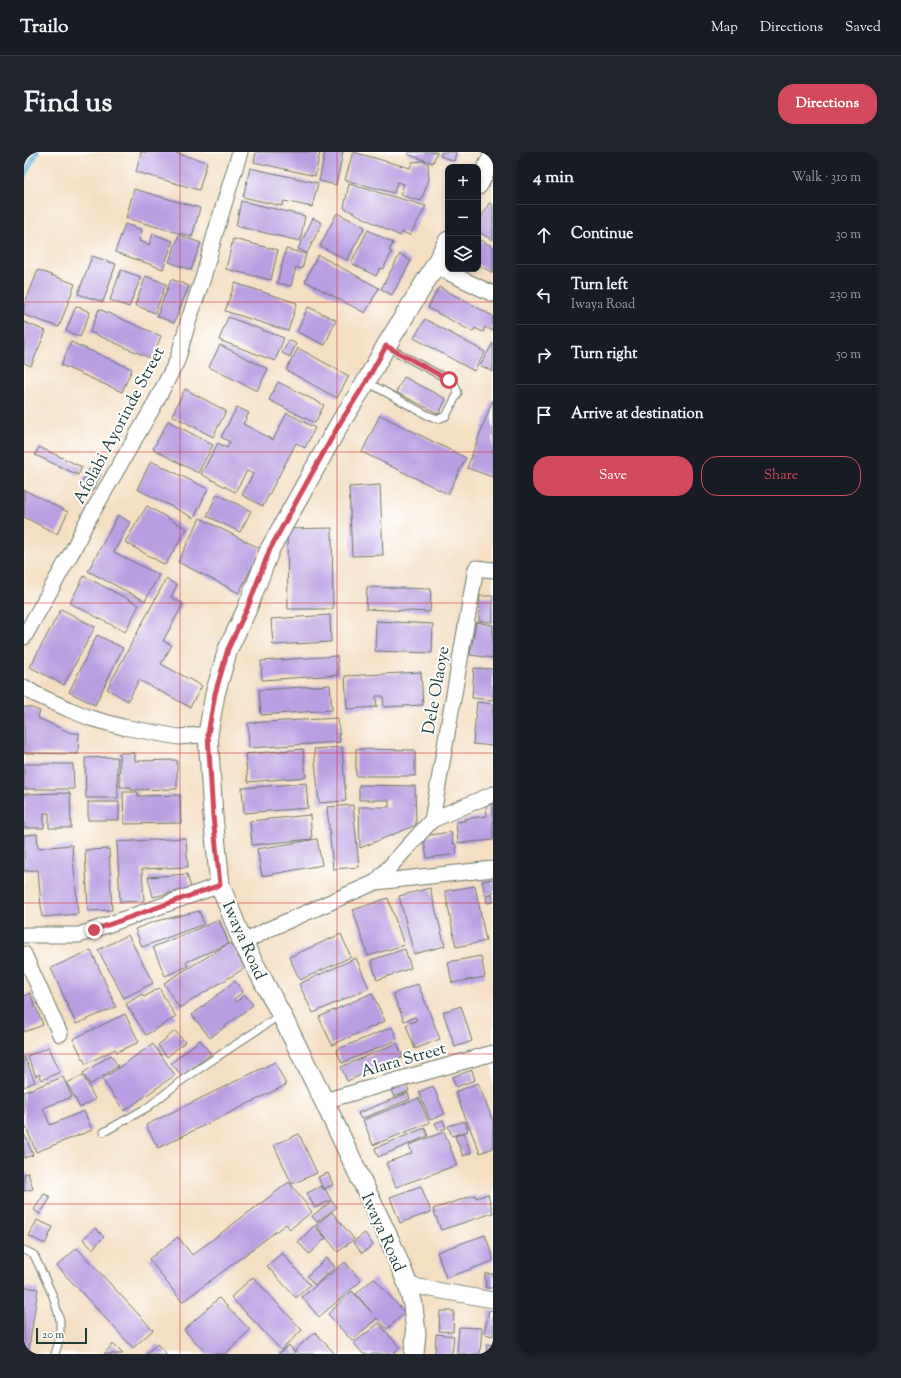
<!DOCTYPE html>
<html lang="en">
<head>
<meta charset="utf-8">
<style>
  :root { --surface:#171b24; --page:#20242c; --text:#f1f3f6; --muted:#9ea1a6; --line:#363941; --accent:#d1495b }
  body { margin:0; font-family:"Sorts Mill Goudy",serif; background:var(--page); color:var(--text) }
  .controls { position:absolute; right:12px; top:12px; display:grid; overflow:hidden; border-radius:8px; box-shadow:0 2px 6px #0003 }
  .controls button { width:36px; height:36px; display:grid; place-items:center; padding:0; border:0; border-bottom:1px solid var(--line); background:var(--surface); color:var(--text); font:20px sans-serif }
  .scale { position:absolute; left:12px; bottom:10px; width:51px; box-sizing:border-box; padding-left:4px; border:2px solid #1f3d34; border-top:0; font-size:11px; line-height:14px; white-space:nowrap; color:#1f3d34; -webkit-text-stroke:3px #fff; paint-order:stroke }
  .stop { position:absolute; width:12px; height:12px; margin:-9px; border:3px solid #d1495b; border-radius:50%; background:#fff }
  .stop.end { background:#d1495b; border-color:#fff; box-shadow:0 1px 4px #0008 }
  .list { margin:0; padding:0; list-style:none }
  h2 { display:flex; justify-content:space-between; align-items:center; height:52px; margin:0; padding:0 16px; font-size:17px }
  h2 small { font-size:13px; font-weight:400; color:var(--muted) }
  .list li { display:grid; grid-template-columns:26px 1fr auto; gap:12px; align-items:center; box-sizing:border-box; height:60px; padding:0 16px; border-top:1px solid var(--line) }
  .list b { display:block; font-size:15px; white-space:nowrap }
  .list p { margin:0; font-size:13px; white-space:nowrap; color:var(--muted) }
  .list em { font-size:13px; font-style:normal; color:var(--muted) }
  .actions { display:flex; gap:8px; padding:12px 16px }
  .actions a { flex:1; padding:9px 0; border:1px solid var(--accent); border-radius:16px; text-align:center; font-size:14px; color:var(--accent) }
  .actions .main { background:var(--accent); color:#fff }
  .icon { flex:none; width:22px; height:22px; fill:none; stroke:currentColor; stroke-width:2; stroke-linecap:round; stroke-linejoin:round }
  .map { position:relative; flex:none; width:469px; height:1202px; overflow:hidden; border-radius:16px }
  header { display:flex; align-items:center; gap:24px; box-sizing:border-box; height:56px; padding:0 20px; background:var(--surface); border-bottom:1px solid var(--line) }
  header strong { font-size:19px }
  nav { display:flex; gap:22px; margin-inline-start:auto; font-size:14px }
  .intro { display:flex; align-items:center; justify-content:space-between; box-sizing:border-box; height:96px; padding:0 24px }
  h1 { margin:0; font-size:28px }
  .button { padding:10px 18px; border-radius:16px; background:var(--accent); color:#fff; font-size:14px; font-weight:700 }
  main { display:flex; gap:24px; padding:0 24px }
  aside { flex:1; background:var(--surface); border-radius:16px; box-shadow:0 2px 6px #0003 }
  .map>svg:first-child { display:block }
  .lines { fill:none; stroke-linecap:round; stroke-linejoin:round }
  .stream { stroke:#60b5dd; stroke-width:5 }
  .building { fill:#b99ee1 }
  .service-casing { stroke:#6a7666; stroke-width:9 }
  .minor-casing { stroke:#6a7666; stroke-width:17 }
  .tertiary-casing { stroke:#6a7666; stroke-width:21 }
  .service { stroke:#fff; stroke-width:7 }
  .minor { stroke:#fff; stroke-width:15 }
  .tertiary { stroke:#fff; stroke-width:19 }
  .route { stroke:#d1495b; stroke-width:5 }
  .grid { fill:none; stroke:#d62828; stroke-width:1; stroke-opacity:0.55 }
  .labels { text-anchor:middle; stroke-width:4; stroke-linejoin:round; paint-order:stroke }
  .street-label { font-size:17px; fill:#1f3d34; stroke:#fff }
</style>
</head>
<body>
<header>
<strong>Trailo</strong>
<nav><a>Map</a><a>Directions</a><a>Saved</a></nav>
</header>
<div class="intro"><h1>Find us</h1><a class="button">Directions</a></div>
<main>
<div class="map">
<svg width="469" height="1202" viewBox="0 0 469 1202">
  <rect width="100%" height="100%" fill="#fff"/>
  <filter id="ink" filterUnits="userSpaceOnUse"><feTurbulence type="fractalNoise" baseFrequency=".025" numOctaves="2"/><feDisplacementMap in="SourceGraphic" scale="8" xChannelSelector="R" yChannelSelector="G"/><feConvolveMatrix kernelMatrix="1 2 1 2 8 2 1 2 1" color-interpolation-filters="sRGB"/></filter>
  <filter id="wash" filterUnits="userSpaceOnUse"><feTurbulence type="fractalNoise" baseFrequency=".012" numOctaves="4" result="noise"/><feDisplacementMap in="SourceGraphic" scale="16" xChannelSelector="R" yChannelSelector="G"/><feGaussianBlur stdDeviation="0.9" result="paint"/><feColorMatrix in="noise" values="0 0 0 0 0 0 0 0 0 0 0 0 0 0 0 0 0 1.4 0 .05"/><feComposite in="paint" operator="in"/></filter>
  <g filter="url(#wash)">
    <rect width="100%" height="100%" fill="#f4dfc3"/>
    <g class="lines">
      <polyline class="stream" points="0,24 13,0"/>
    </g>
    <g id="blocks">
      <g class="building">
        <polygon points="117,0 148,0 183,10 175,38 112,20"/>
        <polygon points="232,0 296,0 291,24 230,10"/>
        <polygon points="301,0 319,0 312,33 295,29"/>
        <polygon points="329,0 386,16 388,10 400,9 404,12 405,27 397,49 376,43 380,32 373,30 370,41 321,28"/>
        <polygon points="384,0 413,0 409,11 383,2"/>
        <polygon points="418,0 432,0 430,9 416,4"/>
        <polygon points="226,16 294,31 288,55 260,49 258,54 219,45"/>
        <polygon points="325,32 402,54 386,83 378,80 376,84 320,56"/>
        <polygon points="110,37 176,56 168,85 102,66"/>
        <polygon points="217,49 281,64 276,89 212,74"/>
        <polygon points="465,51 469,53 469,88 454,80 454,73"/>
        <polygon points="313,61 341,75 323,108 296,94"/>
        <polygon points="289,66 298,71 283,101 274,97"/>
        <polygon points="101,72 118,78 115,89 125,93 129,82 149,89 139,117 91,100"/>
        <polygon points="344,78 369,91 365,99 368,100 359,117 356,116 352,124 327,111"/>
        <polygon points="155,83 177,91 167,118 145,110"/>
        <polygon points="209,87 254,98 247,128 202,117"/>
        <polygon points="454,87 469,95 469,121 454,113"/>
        <polygon points="262,97 282,102 278,117 272,115 267,134 253,131"/>
        <polygon points="376,102 387,109 368,143 357,137"/>
        <polygon points="294,103 355,136 341,161 281,129"/>
        <polygon points="68,104 92,112 79,150 54,142"/>
        <polygon points="14,118 51,132 35,175 0,163 0,154"/>
        <polygon points="97,118 117,125 105,155 86,148"/>
        <polygon points="122,124 142,132 131,161 111,153"/>
        <polygon points="147,127 165,134 150,171 133,164"/>
        <polygon points="211,131 273,151 264,179 201,159"/>
        <polygon points="415,135 469,164 469,179 461,175 459,180 451,176 449,180 404,156"/>
        <polygon points="52,154 66,160 56,185 42,179"/>
        <polygon points="284,155 312,168 301,193 273,180"/>
        <polygon points="75,157 137,184 128,207 66,180"/>
        <polygon points="204,165 260,186 251,209 195,188"/>
        <polygon points="401,167 461,200 450,219 390,186"/>
        <polygon points="0,170 22,179 7,214 0,211"/>
        <polygon points="265,188 272,192 266,205 258,201"/>
        <polygon points="47,190 108,217 98,240 37,213"/>
        <polygon points="469,191 469,220 456,213"/>
        <polygon points="196,193 244,217 233,239 185,215"/>
        <polygon points="274,196 325,224 313,246 262,218"/>
        <polygon points="380,225 422,247 415,262 372,240"/>
        <polygon points="254,230 300,253 291,271 245,248"/>
        <polygon points="161,237 202,259 189,285 148,263"/>
        <polygon points="469,247 469,325 443,316"/>
        <polygon points="213,255 225,261 219,272 249,288 263,261 291,276 281,296 272,291 239,354 218,343 229,322 223,319 211,340 177,322 194,291 203,296 206,290 197,285"/>
        <polygon points="356,263 442,306 424,342 338,300"/>
        <polygon points="144,269 189,293 174,321 129,297"/>
        <polygon points="15,295 58,315 54,323 11,303"/>
        <polygon points="127,309 184,337 170,366 113,337"/>
        <polygon points="65,317 77,322 68,340 56,334"/>
        <polygon points="356,333 359,403 328,404 325,335"/>
        <polygon points="0,338 44,360 33,382 0,365"/>
        <polygon points="193,342 227,359 216,380 183,364"/>
        <polygon points="123,354 163,377 141,413 101,390"/>
        <polygon points="94,363 106,370 90,400 135,423 121,449 64,419"/>
        <polygon points="176,366 237,397 215,441 154,410"/>
        <polygon points="308,376 309,457 264,457 263,377"/>
        <polygon points="60,424 115,453 101,480 46,451"/>
        <polygon points="142,427 153,433 147,445 159,452 139,489 148,493 137,512 178,534 166,555 115,528 104,549 83,537"/>
        <polygon points="343,435 407,437 406,460 342,457"/>
        <polygon points="456,444 469,444 469,470 455,469"/>
        <polygon points="37,457 71,475 40,533 6,515"/>
        <polygon points="306,463 307,490 249,493 247,467"/>
        <polygon points="352,469 409,472 408,501 351,499"/>
        <polygon points="452,470 469,473 469,506 446,503"/>
        <polygon points="73,483 99,496 71,553 45,540"/>
        <polygon points="313,504 315,523 238,528 237,509"/>
        <polygon points="450,516 469,517 469,548 448,546"/>
        <polygon points="397,520 399,553 360,555 359,544 352,544 353,555 323,557 321,524"/>
        <polygon points="306,533 308,558 237,563 235,538"/>
        <polygon points="453,550 469,552 469,594 449,592"/>
        <polygon points="0,555 5,555 16,559 14,566 47,581 55,581 54,602 0,601"/>
        <polygon points="314,566 316,590 225,596 224,571"/>
        <polygon points="318,595 322,649 295,651 290,597"/>
        <polygon points="279,597 282,625 224,630 221,602"/>
        <polygon points="332,597 391,598 391,624 332,624"/>
        <polygon points="95,601 111,601 111,609 153,608 153,637 107,638 107,635 96,635"/>
        <polygon points="93,605 94,646 62,646 61,606"/>
        <polygon points="0,612 49,612 50,637 0,637"/>
        <polygon points="282,631 284,656 220,661 218,636"/>
        <polygon points="335,633 391,634 392,673 336,696 335,655 365,655 365,648 335,648"/>
        <polygon points="99,640 114,640 114,644 156,643 157,671 100,672"/>
        <polygon points="46,641 47,676 25,676 25,661 20,661 20,676 0,676 0,642"/>
        <rect x="64" y="650" width="31" height="18"/>
        <polygon points="469,652 469,688 434,691 432,670 441,669 440,667 463,664 462,653"/>
        <polygon points="329,653 335,715 309,717 303,655"/>
        <polygon points="286,663 288,687 228,693 226,669"/>
        <polygon points="427,680 429,692 431,691 433,702 403,706 399,684"/>
        <polygon points="13,682 14,696 48,693 54,762 18,765 14,718 0,719 0,683"/>
        <polygon points="162,686 164,715 118,717 120,749 96,750 93,690"/>
        <polygon points="293,687 298,713 238,724 233,697"/>
        <polygon points="85,697 88,758 64,759 61,698"/>
        <polygon points="163,722 167,736 129,745 124,725"/>
        <polygon points="469,727 469,741 461,743 458,729"/>
        <polygon points="451,734 462,789 432,795 421,739"/>
        <polygon points="406,736 421,794 390,802 375,744"/>
        <polygon points="469,743 469,750 463,751 462,744"/>
        <polygon points="364,746 380,793 344,804 329,758"/>
        <polygon points="175,759 180,772 118,795 111,777 129,770"/>
        <polygon points="195,768 205,792 206,791 221,816 155,856 140,831 204,792 162,810 164,814 141,824 129,795"/>
        <polygon points="317,782 327,805 276,828 265,805"/>
        <polygon points="104,783 129,831 100,846 74,798"/>
        <polygon points="381,797 387,816 353,828 347,808"/>
        <polygon points="67,798 92,855 52,872 27,816"/>
        <polygon points="457,804 461,825 428,831 424,810"/>
        <polygon points="332,806 345,836 289,861 275,832"/>
        <polygon points="211,829 219,840 210,847 212,850 221,843 229,853 186,886 168,863"/>
        <polygon points="394,832 416,887 391,897 382,873 393,868 391,865 380,869 369,842"/>
        <polygon points="135,836 152,865 122,883 102,852 118,842 120,845"/>
        <polygon points="6,841 19,873 0,880 0,844"/>
        <polygon points="348,841 361,869 308,893 295,865"/>
        <polygon points="437,854 448,889 431,895 419,860"/>
        <polygon points="101,862 115,890 93,900 91,897 62,912 49,887"/>
        <polygon points="368,875 373,888 318,911 312,898"/>
        <polygon points="151,879 161,890 143,905 134,893"/>
        <polygon points="176,888 187,902 158,924 147,911"/>
        <polygon points="373,891 379,905 323,929 317,915"/>
        <polygon points="129,892 151,923 100,959 78,927"/>
        <polygon points="25,895 36,920 18,928 15,922 12,924 3,904"/>
        <polygon points="87,903 94,914 66,933 59,921"/>
        <polygon points="0,904 11,930 0,935"/>
        <polygon points="251,910 262,933 134,996 122,973"/>
        <polygon points="448,918 451,928 432,935 428,925"/>
        <polygon points="59,923 71,947 56,956 43,931"/>
        <polygon points="39,925 48,945 19,956 26,973 60,959 68,978 12,1000 0,970 0,940"/>
        <polygon points="382,931 385,939 370,945 366,936"/>
        <polygon points="454,931 469,969 469,996 456,1001 431,940"/>
        <polygon points="409,934 421,962 406,968 395,940"/>
        <polygon points="384,941 386,947 337,967 334,961"/>
        <polygon points="395,946 405,971 349,993 339,968"/>
        <polygon points="419,968 422,976 415,979 411,971"/>
        <polygon points="441,969 444,979 428,984 424,974"/>
        <polygon points="401,976 404,984 354,1005 351,996"/>
        <polygon points="420,980 433,1013 372,1035 362,1011 388,1001 385,993"/>
        <polygon points="0,981 9,1003 0,1006"/>
        <polygon points="439,981 447,1001 439,1004 431,984"/>
        <polygon points="275,982 293,1021 268,1032 250,993"/>
        <polygon points="4,1021 9,1037 0,1039 0,1022"/>
        <polygon points="304,1021 309,1033 299,1037 294,1025"/>
        <polygon points="265,1030 288,1060 266,1077 262,1072 158,1150 125,1107 154,1085 168,1103"/>
        <polygon points="297,1034 300,1038 301,1037 307,1048 291,1056 283,1041"/>
        <polygon points="397,1034 407,1060 376,1071 366,1045"/>
        <polygon points="20,1042 27,1045 16,1062 10,1058"/>
        <polygon points="464,1042 469,1061 417,1078 409,1057 451,1043 452,1046"/>
        <polygon points="308,1049 313,1055 293,1070 288,1064"/>
        <polygon points="308,1060 330,1087 314,1100 292,1073"/>
        <polygon points="13,1068 29,1075 21,1092 5,1084"/>
        <polygon points="290,1074 302,1086 285,1102 274,1090"/>
        <polygon points="71,1076 80,1085 68,1097 59,1087"/>
        <polygon points="341,1081 349,1093 338,1101 329,1090"/>
        <polygon points="461,1083 469,1104 469,1109 422,1126 413,1100"/>
        <polygon points="53,1096 129,1178 109,1196 33,1114"/>
        <polygon points="258,1101 286,1133 272,1146 243,1114"/>
        <polygon points="303,1106 311,1115 291,1133 283,1124"/>
        <polygon points="321,1110 337,1129 295,1165 278,1145"/>
        <polygon points="461,1122 469,1122 469,1136 462,1136"/>
        <polygon points="229,1125 278,1178 257,1198 207,1145"/>
        <polygon points="350,1126 381,1161 363,1177 353,1166 328,1189 304,1162 328,1139 348,1161 332,1142"/>
        <polygon points="0,1135 14,1137 4,1202 0,1202"/>
        <polygon points="195,1146 226,1178 201,1202 183,1202 160,1178"/>
        <polygon points="465,1158 469,1159 469,1184 460,1182"/>
        <polygon points="416,1159 430,1159 429,1180 415,1179"/>
        <polygon points="355,1171 376,1196 368,1202 339,1202 330,1191"/>
        <polygon points="435,1175 458,1176 456,1202 433,1202"/>
        <polygon points="291,1180 311,1202 275,1202 271,1198"/>
        <polygon points="412,1182 430,1184 428,1202 411,1202"/>
        <polygon points="89,1192 99,1202 80,1202"/>
        <polygon points="133,1192 143,1202 122,1202"/>
        <polygon points="463,1192 469,1193 469,1202 462,1202"/>
        <polygon points="265,1193 272,1202 254,1202"/>
      </g>
    </g>
  </g>
  <g filter="url(#ink)">
    <use href="#blocks" fill-opacity="0" stroke="#6a7666" stroke-width="1"/>
    <g class="lines">
      <g class="service-casing">
        <g id="service">
          <polyline points="343,230 403,263 414,267 422,264 434,241 431,233 425,228 363,195"/>
          <polyline points="80,980 124,955 157,929 256,863"/>
          <polyline points="0,1098 10,1103 29,1144 36,1168 36,1185 31,1202"/>
        </g>
      </g>
      <g class="minor-casing">
        <g id="minor">
          <polyline points="411,114 469,142"/>
          <polyline points="0,485 49,398 61,373 128,257 153,209 165,167 179,126 191,82 216,0"/>
          <polyline points="0,535 11,542 44,557 66,566 99,575 155,585 184,582"/>
          <polyline points="408,668 452,416 469,418"/>
          <polyline points="352,730 469,717"/>
          <polyline points="0,783 55,783 196,733"/>
          <polyline points="219,791 243,778 352,730 408,668 469,642"/>
          <polyline points="0,802 36,882"/>
          <polyline points="300,949 469,901"/>
          <polyline points="384,1133 469,1148"/>
        </g>
      </g>
      <g class="tertiary-casing">
        <g id="tertiary">
          <polyline points="454,33 469,4"/>
          <polyline points="390,1202 392,1182 389,1153 384,1133 367,1091 300,949 257,862 219,791 196,733 189,664 184,582 191,542 204,497 223,457 246,397 316,271 342,230 362,194 411,114 424,89"/>
        </g>
      </g>
      <use href="#service" class="service"/>
      <use href="#minor" class="minor"/>
      <use href="#tertiary" class="tertiary"/>
    </g>
  </g>
  <g class="lines" filter="url(#ink)">
    <polyline class="route" points="70,778 196,733 189,664 184,582 191,542 204,497 223,457 246,397 316,271 342,230 362,194 425,228"/>
  </g>
  <path class="grid" d="M156,0v1202M313,0v1202M0,150h469M0,300h469M0,451h469M0,601h469M0,751h469M0,902h469M0,1052h469"/>
  <g class="labels">
    <g class="street-label">
      <text transform="translate(94 273) rotate(-62)" y="6">Afolabi Ayorinde Street</text>
      <text transform="translate(411 538) rotate(-80)" y="6">Dele Olaoye</text>
      <text transform="translate(221 788) rotate(66)" y="6">Iwaya Road</text>
      <text transform="translate(379 907) rotate(-16)" y="6">Alara Street</text>
      <text transform="translate(360 1080) rotate(66)" y="6">Iwaya Road</text>
    </g>
  </g>
</svg>
<div class="controls">
<button>+</button>
<button>−</button>
<button><svg class="icon" aria-label="layers" viewBox="0 0 24 24"><path d="M12 4l9 5-9 5-9-5zM3 14l9 5 9-5"/></svg></button>
</div>
<div class="scale">20 m</div>
<div class="stop" style="left:425px;top:228px"></div>
<div class="stop end" style="left:70px;top:778px"></div>
</div>
<aside>
<h2>4 min<small>Walk · 310 m</small></h2>
<ul class="list">
<li><svg class="icon" aria-label="ahead" viewBox="0 0 24 24"><path d="M12 20V5M6 11l6-6 6 6"/></svg><div><b>Continue</b></div><em>30 m</em></li>
<li><svg class="icon" aria-label="left" viewBox="0 0 24 24"><path d="M17 20v-9H6M10 6l-5 5 5 5"/></svg><div><b>Turn left</b><p>Iwaya Road</p></div><em>230 m</em></li>
<li><svg class="icon" aria-label="right" viewBox="0 0 24 24"><path d="M7 20v-9h11M14 6l5 5-5 5"/></svg><div><b>Turn right</b></div><em>50 m</em></li>
<li><svg class="icon" aria-label="arrive" viewBox="0 0 24 24"><path d="M6 21V4h12l-3 4 3 4H6"/></svg><div><b>Arrive at destination</b></div></li>
</ul>
<div class="actions"><a class="main">Save</a><a>Share</a></div>
</aside>
</main>
</body>
</html>
